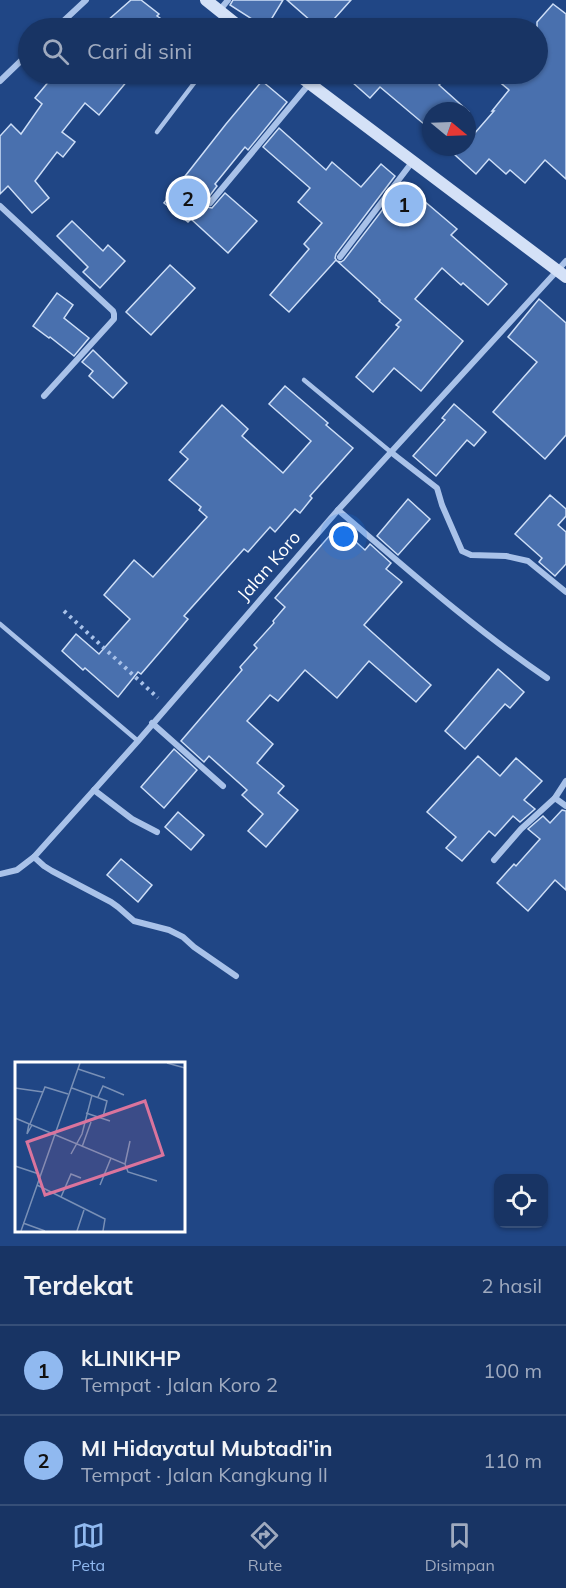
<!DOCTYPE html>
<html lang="id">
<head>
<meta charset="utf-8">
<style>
  :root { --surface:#183464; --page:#253f6d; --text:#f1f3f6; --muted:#9faabf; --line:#364f78; --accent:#90b9f0 }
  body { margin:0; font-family:Mulish,sans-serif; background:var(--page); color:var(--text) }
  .controls { position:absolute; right:18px; bottom:18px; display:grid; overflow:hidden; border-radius:12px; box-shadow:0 2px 4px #0004 }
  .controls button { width:54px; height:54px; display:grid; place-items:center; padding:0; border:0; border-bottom:2px solid var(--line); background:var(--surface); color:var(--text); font:30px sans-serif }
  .compass { position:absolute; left:422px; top:102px; width:54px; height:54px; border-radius:50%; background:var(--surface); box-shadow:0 2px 4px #0004; rotate:109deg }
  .you { position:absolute; left:344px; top:537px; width:21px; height:21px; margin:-15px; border:4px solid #fff; border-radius:50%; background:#1a73e8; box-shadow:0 0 0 9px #1a73e833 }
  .badge { display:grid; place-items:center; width:39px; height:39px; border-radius:50%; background:var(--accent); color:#111; font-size:20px; font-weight:700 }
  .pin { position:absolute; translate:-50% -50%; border:3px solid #fff; box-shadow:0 2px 6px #0006 }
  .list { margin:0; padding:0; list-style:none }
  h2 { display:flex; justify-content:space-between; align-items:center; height:78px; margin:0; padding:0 24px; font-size:26px }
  h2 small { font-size:20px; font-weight:400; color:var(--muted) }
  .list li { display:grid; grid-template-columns:39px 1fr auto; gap:18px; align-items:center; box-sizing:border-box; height:90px; padding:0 24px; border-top:2px solid var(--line) }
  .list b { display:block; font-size:22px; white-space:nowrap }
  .list p { margin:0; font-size:20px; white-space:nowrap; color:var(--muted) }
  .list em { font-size:20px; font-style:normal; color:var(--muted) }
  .icon { flex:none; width:33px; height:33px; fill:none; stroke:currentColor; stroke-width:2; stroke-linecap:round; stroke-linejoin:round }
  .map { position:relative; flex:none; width:566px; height:1246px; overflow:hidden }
  .search { position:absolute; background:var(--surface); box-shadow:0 2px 4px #0004; left:18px; right:18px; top:18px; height:66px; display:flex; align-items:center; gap:15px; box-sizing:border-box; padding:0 21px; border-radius:33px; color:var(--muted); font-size:22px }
  .sheet { height:258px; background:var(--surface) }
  nav { display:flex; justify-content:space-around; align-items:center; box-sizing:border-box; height:84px; border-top:2px solid var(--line); background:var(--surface); font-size:16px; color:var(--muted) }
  nav a { display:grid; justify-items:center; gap:3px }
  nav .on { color:var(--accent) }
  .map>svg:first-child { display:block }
  .building { fill:#4970ae; stroke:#cddef7; stroke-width:1.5 }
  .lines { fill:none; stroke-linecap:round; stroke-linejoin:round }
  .path { stroke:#a9c2e9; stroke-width:4; stroke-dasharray:3 4.5; stroke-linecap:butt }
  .lane { stroke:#a9c2e9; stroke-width:4.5 }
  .street { stroke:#a9c2e9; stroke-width:6 }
  .secondary { stroke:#d4e1f7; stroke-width:12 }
  .labels { text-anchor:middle; stroke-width:4.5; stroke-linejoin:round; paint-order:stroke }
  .street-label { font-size:18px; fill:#fff; stroke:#204685 }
  .inset-road { fill:none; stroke:#7990b6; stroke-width:1.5 }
  .view { fill:#da749d; fill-opacity:0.15; stroke:#da749d; stroke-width:3 }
  .inset-edge { fill:none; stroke:#fff; stroke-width:3 }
</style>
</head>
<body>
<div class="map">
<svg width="566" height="1246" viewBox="0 0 566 1246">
  <rect width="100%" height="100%" fill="#204685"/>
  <g class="building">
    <polygon points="131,0 141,0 159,14 157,16 175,28 99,28"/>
    <polygon points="233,0 283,0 266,28 230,5"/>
    <polygon points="287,0 351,0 326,28 319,28"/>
    <polygon points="553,4 566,14 566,179 545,160 525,183 510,170 506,174 489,159 476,174 455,155 463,147 467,147 467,142 494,111 492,111 509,90 490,74 537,74 537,22"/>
    <polygon points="55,74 133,74 99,115 85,103 62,132 75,142 63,157 57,152 35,181 49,198 32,213 8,186 0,194 0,136 11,124 21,134 42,104 35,98"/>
    <polygon points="343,74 449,74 439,85 468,111 431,111 431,130 380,87 370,98"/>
    <polygon points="262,81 287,102 248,150 245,147 232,163 215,184 217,186 205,202 207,207 212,208 225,193 257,221 228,253 191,219 188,222 164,203 226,124"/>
    <polygon points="279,128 326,170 332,162 361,187 381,164 395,176 336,254 335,258 337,261 341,262 344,260 403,183 457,229 451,235 507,284 488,305 463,283 461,285 442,268 415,299 463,341 421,391 394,368 373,392 356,377 399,327 396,325 401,320 379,301 380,300 336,260 289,312 270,295 309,249 304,244 322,223 298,202 310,188 263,147"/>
    <polygon points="72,221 103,251 108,245 125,261 100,288 83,272 88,267 57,236"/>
    <polygon points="170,265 195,288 151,335 126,312"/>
    <polygon points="57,293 73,305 64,318 89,338 74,356 50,337 49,338 33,326"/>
    <polygon points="539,299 566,323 566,435 545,459 493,412 537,362 508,337"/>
    <polygon points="93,350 127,383 113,398 89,376 93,371 82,362"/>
    <polygon points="285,386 328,423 326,425 353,448 310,496 312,498 300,513 295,509 275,532 270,527 248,552 244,549 184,616 188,619 166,645 141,674 138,672 118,697 85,668 83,670 62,651 76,634 99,654 130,619 104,595 134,560 153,577 207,517 199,510 201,507 169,480 188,459 180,452 222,405 248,429 242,436 283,473 311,441 269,404"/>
    <polygon points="454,404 486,432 474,446 467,440 436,476 413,456 445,420 442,418"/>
    <polygon points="550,495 566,509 566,516 558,525 566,532 566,564 555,576 539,562 542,558 515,534"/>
    <polygon points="408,499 430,519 398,555 377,536"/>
    <polygon points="338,526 365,550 370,544 391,563 386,569 402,582 364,625 431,685 416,702 369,661 337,698 305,670 278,701 270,695 247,721 273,744 257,763 284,786 278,793 298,810 266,847 248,831 263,814 242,795 247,790 209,756 204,762 181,741 242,670 240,667 257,648 254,645 274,623 273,621 285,607 275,598"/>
    <polygon points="498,669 524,692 510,708 505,704 465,749 445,731"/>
    <polygon points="174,749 197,770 164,808 141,787"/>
    <polygon points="478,756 500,776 516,758 542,781 524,800 535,809 520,822 513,816 495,836 489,831 462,861 446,848 456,837 427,812"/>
    <polygon points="562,810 566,811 566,890 555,880 528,911 497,883 514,864 516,866 540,839 528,829 543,816 550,823"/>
    <polygon points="178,812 204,835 191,850 165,827"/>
    <polygon points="121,859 152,885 138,902 107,875"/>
  </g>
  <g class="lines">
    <polyline class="path" points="64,611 158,698"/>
    <g class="lane">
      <polyline points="157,132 201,74"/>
      <polyline points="304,380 392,453"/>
      <polyline points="0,624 138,741"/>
    </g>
    <g class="street">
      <polyline points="219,11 228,0"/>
      <polyline points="56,28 86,0"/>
      <polyline points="0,81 28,54"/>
      <polyline points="210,203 309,84"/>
      <polyline points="0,206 113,311 114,314 114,319 44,396"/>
      <polyline points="340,257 413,161"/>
      <polyline points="392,453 437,488 442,505 462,551 471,555 506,556 528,561 566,592"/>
      <path d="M338,510c68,58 135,118 209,168"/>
      <polyline points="152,723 223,786"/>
      <polyline points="94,790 132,819 157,832"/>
      <polyline points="555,798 566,806"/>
      <polyline points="34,857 44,866 52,871 111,902 118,907 134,921 169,930 183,937 194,947 236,976"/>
      <polyline points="494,860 521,829 555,798 566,781"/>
      <polyline points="0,874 17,870 34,857 138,741 338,510 566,261"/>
    </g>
    <g class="secondary">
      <polyline points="206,0 241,28"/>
      <polyline points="297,74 566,277"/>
    </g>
  </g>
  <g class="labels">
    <g class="street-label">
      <text transform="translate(269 566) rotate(-49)" y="6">Jalan Koro</text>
    </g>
  </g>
  <g transform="translate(15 1062)">
    <rect width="170" height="170" fill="#204685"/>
    <path class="inset-road" d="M152,1l18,5M63,7l27,9M0,26l28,4M57,26l35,13 -4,16M83,35l5,-11 21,9M71,51l24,8M0,56l110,46 3,8 29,9M14,62l-2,10 5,-9M15,62l15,-37 23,7M67,85l9,-25M56,92l11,-20 10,-39M110,102l5,-23M0,104l24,8M22,123l68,34 -2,12M85,123l11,-27M46,135l10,-23 10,4M8,161l22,8M6,169l59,-168M62,169l7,-21"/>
    <path class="view" d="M130,39l18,54 -118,40 -18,-53z"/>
    <rect width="170" height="170" class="inset-edge"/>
  </g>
</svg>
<div class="controls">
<button><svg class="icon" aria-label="locate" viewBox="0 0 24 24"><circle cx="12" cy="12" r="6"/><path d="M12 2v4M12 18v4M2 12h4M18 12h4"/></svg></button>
</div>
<svg class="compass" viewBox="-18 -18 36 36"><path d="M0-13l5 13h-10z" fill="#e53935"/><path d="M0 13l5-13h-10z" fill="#9faabf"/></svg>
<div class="you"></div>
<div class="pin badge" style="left:404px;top:204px">1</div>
<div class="pin badge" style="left:188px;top:198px">2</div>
<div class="search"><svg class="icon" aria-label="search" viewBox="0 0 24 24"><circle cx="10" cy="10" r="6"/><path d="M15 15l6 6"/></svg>Cari di sini</div>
</div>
<section class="sheet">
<h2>Terdekat<small>2 hasil</small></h2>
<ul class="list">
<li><span class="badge">1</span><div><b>kLINIKHP</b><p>Tempat · Jalan Koro 2</p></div><em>100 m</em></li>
<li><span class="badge">2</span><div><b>MI Hidayatul Mubtadi'in</b><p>Tempat · Jalan Kangkung II</p></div><em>110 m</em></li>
</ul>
</section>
<nav>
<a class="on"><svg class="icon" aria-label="map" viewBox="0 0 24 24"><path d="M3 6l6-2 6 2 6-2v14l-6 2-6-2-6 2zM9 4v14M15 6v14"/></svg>Peta</a>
<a><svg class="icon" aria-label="directions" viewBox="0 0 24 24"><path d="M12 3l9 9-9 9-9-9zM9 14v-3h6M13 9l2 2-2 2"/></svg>Rute</a>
<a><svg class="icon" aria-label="saved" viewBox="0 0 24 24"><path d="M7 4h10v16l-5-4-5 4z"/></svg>Disimpan</a>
</nav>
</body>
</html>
